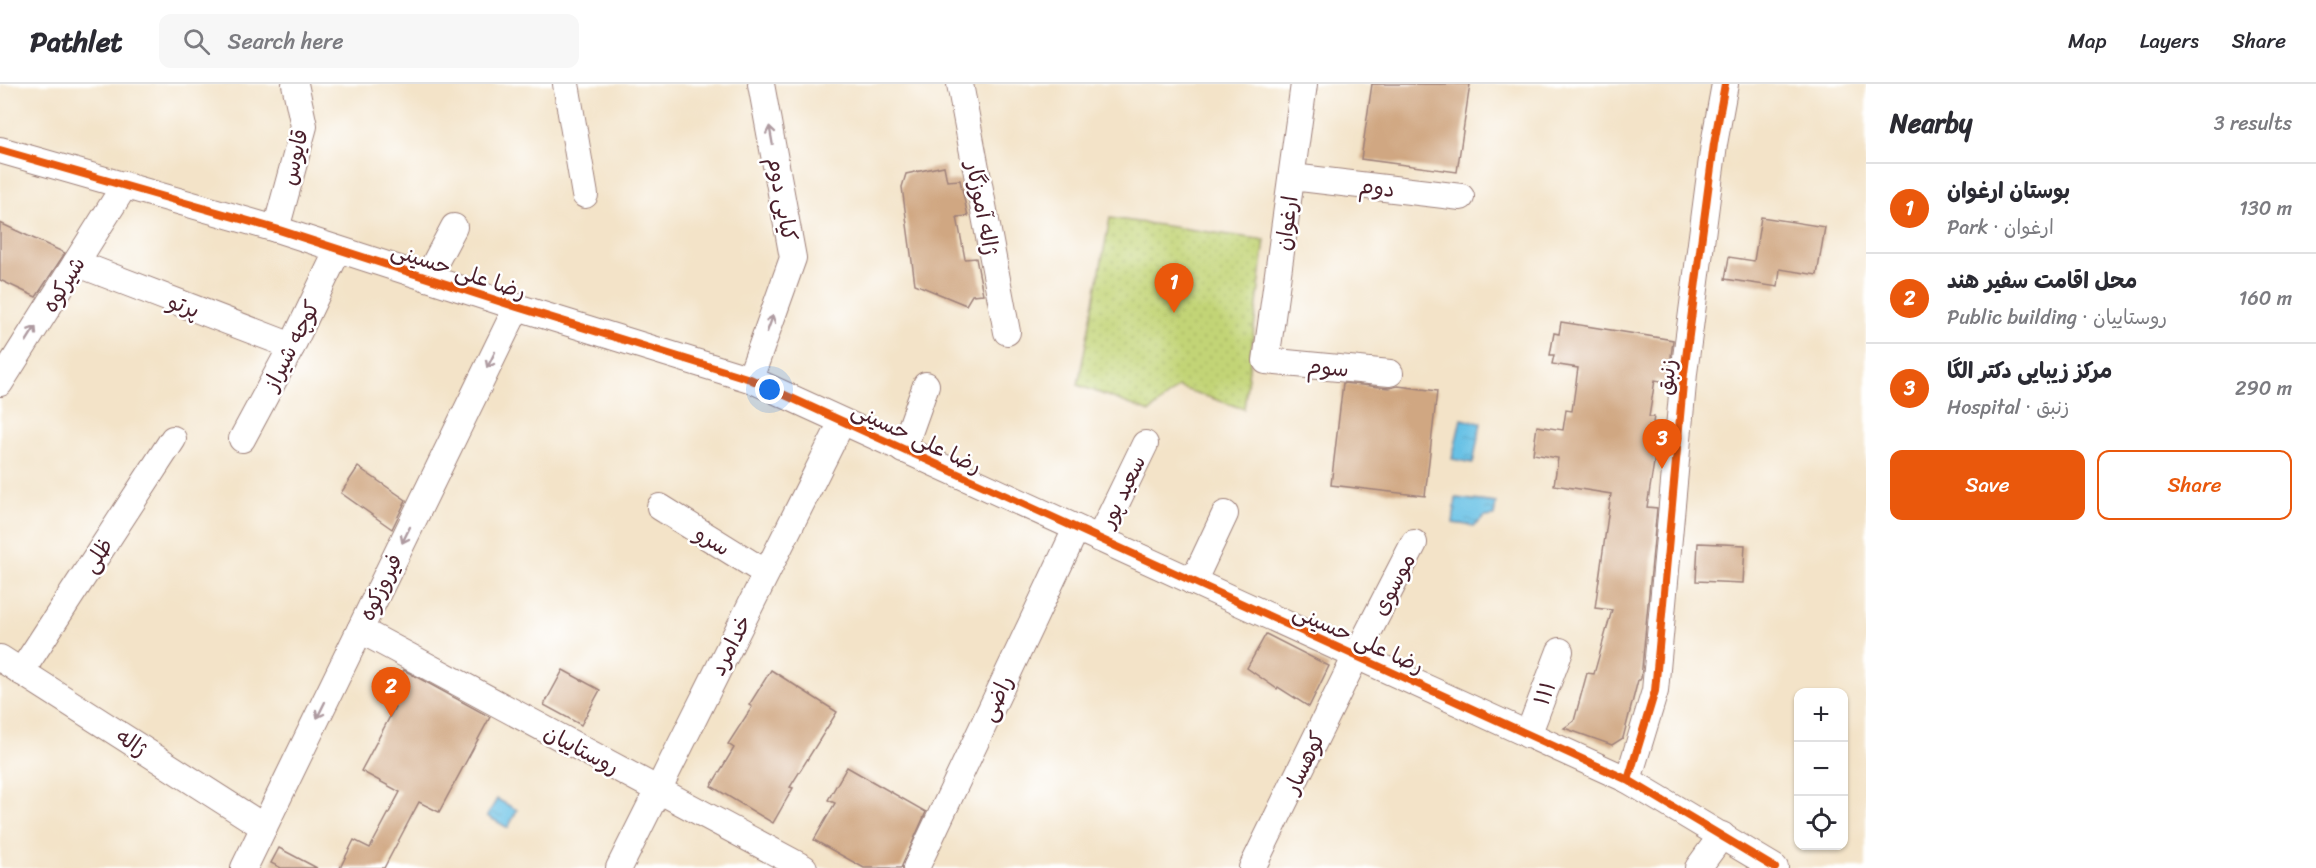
<!DOCTYPE html>
<html lang="en">
<head>
<meta charset="utf-8">
<style>
  :root { --surface:#fff; --page:#f7f7f7; --text:#2b2b33; --muted:#7c7c81; --line:#e1e1e2; --accent:#ea580c }
  body { margin:0; font-family:Sriracha,"Playpen Sans Arabic",sans-serif; background:var(--page); color:var(--text) }
  .controls { position:absolute; right:18px; bottom:18px; display:grid; overflow:hidden; border-radius:12px; box-shadow:0 2px 4px #0004 }
  .controls button { width:54px; height:54px; display:grid; place-items:center; padding:0; border:0; border-bottom:2px solid var(--line); background:var(--surface); color:var(--text); font:30px sans-serif }
  .you { position:absolute; left:770px; top:306px; width:21px; height:21px; margin:-15px; border:4px solid #fff; border-radius:50%; background:#1a73e8; box-shadow:0 0 0 9px #1a73e833 }
  .badge { display:grid; place-items:center; width:39px; height:39px; border-radius:50%; background:var(--accent); color:#fff; font-size:20px; font-weight:700 }
  .pin { position:absolute; translate:-50% -50px; filter:drop-shadow(0 2px 3px #0008) }
  .pin::after { content:''; position:absolute; top:32px; width:21px; height:18px; background:inherit; clip-path:polygon(0 0,100% 0,50% 100%) }
  .list { margin:0; padding:0; list-style:none }
  h2 { display:flex; justify-content:space-between; align-items:center; height:78px; margin:0; padding:0 24px; font-size:26px }
  h2 small { font-size:20px; font-weight:400; color:var(--muted) }
  .list li { display:grid; grid-template-columns:39px 1fr auto; gap:18px; align-items:center; box-sizing:border-box; height:90px; padding:0 24px; border-top:2px solid var(--line) }
  .list b { display:block; font-size:22px; white-space:nowrap }
  .list p { margin:0; font-size:20px; white-space:nowrap; color:var(--muted) }
  .list em { font-size:20px; font-style:normal; color:var(--muted) }
  .actions { display:flex; gap:12px; padding:18px 24px }
  .actions a { flex:1; padding:14px 0; border:2px solid var(--accent); border-radius:12px; text-align:center; font-size:21px; color:var(--accent) }
  .actions .main { background:var(--accent); color:#fff }
  .icon { flex:none; width:33px; height:33px; fill:none; stroke:currentColor; stroke-width:2; stroke-linecap:round; stroke-linejoin:round }
  .map { position:relative; flex:none; width:1866px; height:784px; overflow:hidden }
  header { display:flex; align-items:center; gap:36px; box-sizing:border-box; height:84px; padding:0 30px; background:var(--surface); border-bottom:2px solid var(--line) }
  header strong { font-size:28px }
  nav { display:flex; gap:33px; margin-inline-start:auto; font-size:21px }
  .search { width:420px; height:54px; background:var(--page); display:flex; align-items:center; gap:15px; box-sizing:border-box; padding:0 21px; border-radius:12px; color:var(--muted); font-size:22px }
  main { display:flex }
  aside { flex:1; background:var(--surface) }
  .map>svg:first-child { display:block }
  .park { fill:url(#park-dots); stroke:#867a50; stroke-width:1.5 }
  .water { fill:url(#water-ripples); stroke:#597088; stroke-width:1.5 }
  .building { fill:#d0a782 }
  .lines { fill:none; stroke-linecap:round; stroke-linejoin:round }
  .minor-casing { stroke:#9e817a; stroke-width:28 }
  .minor { stroke:#fff; stroke-width:26 }
  .cycleway-casing { stroke:#fff; stroke-width:11 }
  .cycleway { stroke:#e8590c; stroke-width:8 }
  .oneway { stroke:#ae9aa0 }
  .labels { text-anchor:middle; stroke-width:5; stroke-linejoin:round; paint-order:stroke }
  .street-label { font-size:22px; fill:#4a1f2b; stroke:#fff }
</style>
</head>
<body>
<header>
<strong>Pathlet</strong>
<div class="search"><svg class="icon" aria-label="search" viewBox="0 0 24 24"><circle cx="10" cy="10" r="6"/><path d="M15 15l6 6"/></svg>Search here</div>
<nav><a>Map</a><a>Layers</a><a>Share</a></nav>
</header>
<main>
<div class="map">
<svg width="1866" height="784" viewBox="0 0 1866 784">
  <defs>
    <pattern id="park-dots" width="8" height="8" patternUnits="userSpaceOnUse" patternTransform="scale(1.5)"><rect width="8" height="8" fill="#c2d476"/><path d="M2 2h.1M6 6h.1" fill="none" stroke="#a8b666" stroke-width="1.8" stroke-linecap="round"/></pattern>
    <pattern id="water-ripples" width="26" height="14" patternUnits="userSpaceOnUse" patternTransform="scale(1.5)"><rect width="26" height="14" fill="#68c1e5"/><path d="M2 4q2-2 4 0t4 0M15 11q2-2 4 0t4 0" fill="none" stroke="#5ca5c5"/></pattern>
  </defs>
  <rect width="100%" height="100%" fill="#fff"/>
  <filter id="ink" filterUnits="userSpaceOnUse"><feTurbulence type="fractalNoise" baseFrequency=".0167" numOctaves="2"/><feDisplacementMap in="SourceGraphic" scale="12" xChannelSelector="R" yChannelSelector="G"/><feConvolveMatrix kernelMatrix="1 2 1 2 8 2 1 2 1" color-interpolation-filters="sRGB"/></filter>
  <filter id="wash" filterUnits="userSpaceOnUse"><feTurbulence type="fractalNoise" baseFrequency=".008" numOctaves="4" result="noise"/><feDisplacementMap in="SourceGraphic" scale="24" xChannelSelector="R" yChannelSelector="G"/><feGaussianBlur stdDeviation="1.35" result="paint"/><feColorMatrix in="noise" values="0 0 0 0 0 0 0 0 0 0 0 0 0 0 0 0 0 1.4 0 .05"/><feComposite in="paint" operator="in"/></filter>
  <g filter="url(#wash)">
    <rect width="100%" height="100%" fill="#f3e3c8"/>
    <polygon class="park" points="1110,134 1265,156 1244,325 1178,303 1150,328 1078,301"/>
    <g class="water">
      <polygon points="1461,335 1481,339 1473,379 1452,375"/>
      <polygon points="1456,414 1496,419 1494,432 1485,433 1474,442 1453,439"/>
      <polygon points="497,715 517,726 508,744 487,732"/>
    </g>
    <g id="blocks">
      <g class="building">
        <polygon points="1372,0 1470,0 1457,88 1361,75"/>
        <polygon points="944,82 947,97 960,96 968,132 957,133 965,175 976,174 983,210 972,211 966,221 915,200 902,103 906,90"/>
        <polygon points="1761,133 1825,143 1817,191 1780,185 1778,203 1725,195 1729,173 1754,177"/>
        <polygon points="0,139 65,169 36,213 0,196"/>
        <polygon points="1561,238 1673,256 1668,298 1655,296 1649,333 1654,333 1653,338 1660,340 1647,423 1657,424 1641,594 1640,596 1638,596 1623,654 1612,661 1564,644 1574,637 1587,589 1594,590 1612,526 1595,524 1611,410 1554,401 1558,374 1533,370 1537,342 1563,346 1566,326 1572,327 1578,284 1552,280 1554,271 1550,271 1554,249 1559,250"/>
        <polygon points="1343,299 1389,304 1398,302 1437,307 1425,412 1331,401"/>
        <polygon points="358,383 406,416 392,445 341,409"/>
        <polygon points="1698,459 1745,461 1743,499 1696,497"/>
        <polygon points="1266,550 1329,582 1309,623 1278,603 1277,605 1247,584"/>
        <polygon points="404,586 490,633 439,728 419,718 384,784 340,784 354,756 370,764 400,708 361,687 395,623 387,618"/>
        <polygon points="563,586 600,606 581,641 544,621"/>
        <polygon points="771,586 837,628 790,703 793,704 773,739 711,702 734,664 728,660 752,623 749,621"/>
        <polygon points="847,683 926,728 901,784 864,784 814,756 835,719 828,716"/>
        <polygon points="279,764 317,784 281,784 271,779"/>
      </g>
    </g>
  </g>
  <g filter="url(#ink)">
    <use href="#blocks" fill-opacity="0" stroke="#9e817a" stroke-width="1.5"/>
    <g class="lines">
      <g class="minor-casing">
        <g id="minor">
          <polyline points="566,0 585,111"/>
          <polyline points="960,0 1007,248"/>
          <polyline points="1304,0 1266,277 1390,289"/>
          <polyline points="0,66 276,145 517,223 750,295 1628,696 1775,784"/>
          <polyline points="1292,93 1461,113"/>
          <polyline points="276,145 304,42 295,0"/>
          <polyline points="76,179 292,262"/>
          <polyline points="427,194 454,143"/>
          <polyline points="750,295 793,174 761,0"/>
          <polyline points="0,299 125,101"/>
          <polyline points="242,355 292,262 338,166"/>
          <polyline points="903,366 926,301"/>
          <polyline points="660,423 766,489"/>
          <polyline points="1099,455 1145,360"/>
          <polyline points="1193,498 1225,430"/>
          <polyline points="360,546 804,784"/>
          <polyline points="0,574 264,743"/>
          <polyline points="21,588 173,355"/>
          <polyline points="1528,651 1560,567"/>
          <polyline points="1628,696 1655,607 1684,289 1714,60 1725,0"/>
          <polyline points="244,784 517,223"/>
          <polyline points="619,784 842,338"/>
          <polyline points="916,784 1076,445"/>
          <polyline points="1252,784 1356,572 1414,459"/>
          <polyline points="1698,784 1722,751"/>
        </g>
      </g>
      <use href="#minor" class="minor"/>
      <g class="cycleway-casing">
        <g id="cycleway">
          <polyline points="0,66 276,145 517,223 750,295 1628,696 1775,784"/>
          <polyline points="1628,696 1655,607 1684,289 1714,60 1725,0"/>
        </g>
      </g>
      <use href="#cycleway" class="cycleway"/>
    </g>
    <defs><path id="oneway-shaft" d="M-6 0H5M1.5-3L5.5 0L1.5 3" fill="none" stroke-width="1.6" stroke-linecap="round" stroke-linejoin="round" transform="scale(1.5)"/></defs>
    <g class="oneway">
      <use href="#oneway-shaft" transform="translate(771 51) rotate(-100)"/>
      <use href="#oneway-shaft" transform="translate(770 240) rotate(-70)"/>
      <use href="#oneway-shaft" transform="translate(31 250) rotate(-58)"/>
      <use href="#oneway-shaft" transform="translate(491 276) rotate(116)"/>
      <use href="#oneway-shaft" transform="translate(406 451) rotate(116)"/>
      <use href="#oneway-shaft" transform="translate(321 626) rotate(116)"/>
    </g>
  </g>
  <g class="labels">
    <g class="street-label">
      <text transform="translate(294 73) rotate(-77)" y="8">قایوس</text>
      <text transform="translate(1377 103) rotate(7)" y="8">دوم</text>
      <text transform="translate(783 115) rotate(80)" y="8">کیایی دوم</text>
      <text transform="translate(983 124) rotate(79)" y="8">ژاله آموزگار</text>
      <text transform="translate(1286 139) rotate(-82)" y="8">ارغوان</text>
      <text transform="translate(459 186) rotate(18)" y="8">رضا علی حسینی</text>
      <text transform="translate(63 200) rotate(-58)" y="8">شیرکوه</text>
      <text transform="translate(184 221) rotate(21)" y="8">پرتو</text>
      <text transform="translate(291 261) rotate(-63)" y="8">کوچه شیراز</text>
      <text transform="translate(1328 283) rotate(5)" y="8">سوم</text>
      <text transform="translate(1666 293) rotate(-84)" y="8">زنبق</text>
      <text transform="translate(917 353) rotate(25)" y="8">رضا علی حسینی</text>
      <text transform="translate(1122 407) rotate(-64)" y="8">سعید پور</text>
      <text transform="translate(713 456) rotate(32)" y="8">سرو</text>
      <text transform="translate(97 471) rotate(-57)" y="8">ظلی</text>
      <text transform="translate(1393 500) rotate(-62)" y="8">موسوی</text>
      <text transform="translate(380 503) rotate(-64)" y="8">فیروزکوه</text>
      <text transform="translate(1359 554) rotate(24)" y="8">رضا علی حسینی</text>
      <text transform="translate(730 561) rotate(-63)" y="8">خدامرد</text>
      <text transform="translate(1544 609) rotate(-69)" y="8">۱۱۱</text>
      <text transform="translate(996 614) rotate(-65)" y="8">راضی</text>
      <text transform="translate(132 658) rotate(33)" y="8">ژاله</text>
      <text transform="translate(582 665) rotate(28)" y="8">روستاییان</text>
      <text transform="translate(1304 678) rotate(-64)" y="8">کوهسار</text>
    </g>
  </g>
</svg>
<div class="controls">
<button>+</button>
<button>−</button>
<button><svg class="icon" aria-label="locate" viewBox="0 0 24 24"><circle cx="12" cy="12" r="6"/><path d="M12 2v4M12 18v4M2 12h4M18 12h4"/></svg></button>
</div>
<div class="you"></div>
<div class="pin badge" style="left:1174px;top:229px">1</div>
<div class="pin badge" style="left:391px;top:633px">2</div>
<div class="pin badge" style="left:1662px;top:385px">3</div>
</div>
<aside>
<h2>Nearby<small>3 results</small></h2>
<ul class="list">
<li><span class="badge">1</span><div><b>بوستان ارغوان</b><p>Park · ارغوان</p></div><em>130 m</em></li>
<li><span class="badge">2</span><div><b>محل اقامت سفیر هند</b><p>Public building · روستاییان</p></div><em>160 m</em></li>
<li><span class="badge">3</span><div><b>مرکز زیبایی دکتر الگا</b><p>Hospital · زنبق</p></div><em>290 m</em></li>
</ul>
<div class="actions"><a class="main">Save</a><a>Share</a></div>
</aside>
</main>
</body>
</html>
